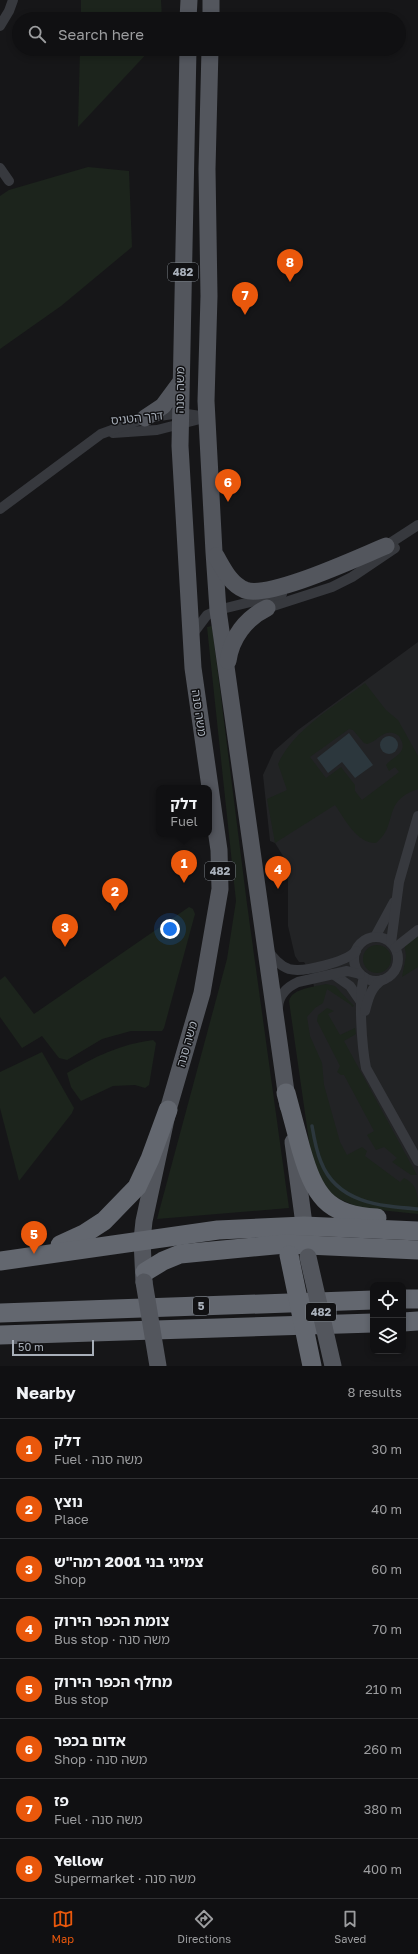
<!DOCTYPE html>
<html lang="en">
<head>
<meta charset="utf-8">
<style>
  :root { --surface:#101012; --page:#1e1e20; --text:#f1f3f6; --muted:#9c9d9f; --line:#303032; --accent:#ea580c }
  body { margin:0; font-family:"Golos Text","Noto Sans Hebrew",sans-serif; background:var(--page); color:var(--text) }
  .controls { position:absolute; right:12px; bottom:12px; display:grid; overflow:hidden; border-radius:8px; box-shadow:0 2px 6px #0003 }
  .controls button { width:36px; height:36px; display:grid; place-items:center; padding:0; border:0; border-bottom:1px solid var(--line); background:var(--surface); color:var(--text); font:20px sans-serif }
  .scale { position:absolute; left:12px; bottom:10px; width:82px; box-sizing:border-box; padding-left:4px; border:2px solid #a8afb9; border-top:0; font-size:11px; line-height:14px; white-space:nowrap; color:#a8afb9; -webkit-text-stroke:3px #111113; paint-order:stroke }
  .you { position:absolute; left:170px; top:929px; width:14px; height:14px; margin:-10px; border:3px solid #fff; border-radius:50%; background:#1a73e8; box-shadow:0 0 0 6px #1a73e833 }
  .badge { display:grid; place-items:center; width:26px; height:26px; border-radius:50%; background:var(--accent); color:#fff; font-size:13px; font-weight:700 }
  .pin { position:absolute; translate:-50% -33px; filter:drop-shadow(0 1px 2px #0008) }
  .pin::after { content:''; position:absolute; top:21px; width:14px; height:12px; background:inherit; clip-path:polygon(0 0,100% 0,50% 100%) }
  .popup { position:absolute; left:156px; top:785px; width:56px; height:52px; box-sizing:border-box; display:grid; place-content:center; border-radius:8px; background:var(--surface); filter:drop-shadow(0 1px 3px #0005); font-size:13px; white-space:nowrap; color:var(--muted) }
  .popup b { font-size:15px; color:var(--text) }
  .popup::after { content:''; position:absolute; left:50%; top:100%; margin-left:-8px; border:8px solid transparent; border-top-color:var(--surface) }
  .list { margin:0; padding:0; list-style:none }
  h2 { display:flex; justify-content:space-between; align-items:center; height:52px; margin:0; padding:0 16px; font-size:17px }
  h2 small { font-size:13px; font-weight:400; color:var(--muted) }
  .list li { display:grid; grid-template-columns:26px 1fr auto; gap:12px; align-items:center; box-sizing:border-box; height:60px; padding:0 16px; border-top:1px solid var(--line) }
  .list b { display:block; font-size:15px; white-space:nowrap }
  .list p { margin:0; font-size:13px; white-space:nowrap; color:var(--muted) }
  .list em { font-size:13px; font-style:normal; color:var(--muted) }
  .icon { flex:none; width:22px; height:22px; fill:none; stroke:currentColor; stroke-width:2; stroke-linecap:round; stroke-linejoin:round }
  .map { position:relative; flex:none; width:418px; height:1366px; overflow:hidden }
  .search { position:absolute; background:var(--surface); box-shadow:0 2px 6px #0003; left:12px; right:12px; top:12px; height:44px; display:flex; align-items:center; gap:10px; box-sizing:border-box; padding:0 14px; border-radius:22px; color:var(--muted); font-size:15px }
  .sheet { height:532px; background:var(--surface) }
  nav { display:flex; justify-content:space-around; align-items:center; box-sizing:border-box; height:56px; border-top:1px solid var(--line); background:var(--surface); font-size:11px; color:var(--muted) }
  nav a { display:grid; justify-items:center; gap:2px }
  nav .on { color:var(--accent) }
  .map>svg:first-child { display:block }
  .built { fill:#222325 }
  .green { fill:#1c241c; fill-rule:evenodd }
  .water { fill:#2c373d }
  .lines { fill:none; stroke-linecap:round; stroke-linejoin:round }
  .stream { stroke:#2c373d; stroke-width:3.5 }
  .minor { stroke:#37393e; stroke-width:10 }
  .primary { stroke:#53565d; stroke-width:17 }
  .motorway { stroke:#63676f; stroke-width:19 }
  .primary-bridge { stroke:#53565d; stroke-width:17 }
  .motorway-bridge { stroke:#63676f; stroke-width:19 }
  .labels { text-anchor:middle; stroke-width:3; stroke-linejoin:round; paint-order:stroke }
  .shield { fill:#111113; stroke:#7b8087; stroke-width:1 }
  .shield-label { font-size:11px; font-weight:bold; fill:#a8afb9 }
  .street-label { font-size:12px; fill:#a8afb9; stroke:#111113 }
</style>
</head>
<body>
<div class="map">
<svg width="418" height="1366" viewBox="0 0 418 1366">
  <rect width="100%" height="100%" fill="#161618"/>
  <polygon class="built" points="418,642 418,1203 328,1168 296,992 314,987 310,964 306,965 304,962 299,962 295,956 288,926 288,864 275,843 270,841 263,775 274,751 298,730"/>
  <g class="green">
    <polygon points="81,0 161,0 162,19 81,19"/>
    <polygon points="80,49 151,49 78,127"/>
    <polygon points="88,167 129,171 132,247 61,306 0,349 0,196 9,190"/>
    <polygon points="212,626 247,904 289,1208 157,1219 227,959 236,901 207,627"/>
    <path d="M365,683l21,27 12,10 20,36v33c-37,12 -19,36 -42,54 -20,0 -31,-24 -41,-38l-60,38 -8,-44 20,-9 -9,-26c15,-34 58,-59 87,-81zM349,729l4,1 11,13 3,1c13,-3 17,-18 32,-8 11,17 -5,19 -13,29l3,6 6,-4 4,5 -37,28 -7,-9v-6l-14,-18 -15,11 -16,-21z"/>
    <polygon points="189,907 193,909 195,914 164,1028 162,1031 131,1031 102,1039 67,1060 59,1058 42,1036 22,1048 0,1017 0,980 5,976 34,1014"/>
    <polygon points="418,933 418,967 402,977 406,956 404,942"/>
    <circle cx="377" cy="959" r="14"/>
    <path d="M326,984l9,2 19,20 -2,1 -1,-2 -24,-16 -4,14 -8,5 -8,9 3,19 12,27 2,22 16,57 7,13 15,-8 5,4 -2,5 35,26 4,-4c14,7 14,16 14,36l-58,-6 -25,-11 -7,-6 -16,-29 -23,-161c3,-13 26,-14 37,-17z"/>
    <polygon points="327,1008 334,1011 328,1014 340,1035 355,1028 356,1034 344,1041 417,1175 411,1175 392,1162 397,1158 384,1147 376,1150 367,1135 374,1131 344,1075 341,1075 337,1072 340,1066 317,1021 318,1015"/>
    <path d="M153,1040l3,3 -7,42 -4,3 -10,-3 -22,1 -32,15 -10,-14 -4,-14c27,-16 54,-29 86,-33z"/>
    <polygon points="42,1052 74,1108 72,1113 19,1181 0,1108 0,1072"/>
  </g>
  <g class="water">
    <polygon points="349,733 373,765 355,778 342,762 328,773 317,758"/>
    <circle cx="389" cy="745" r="9"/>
  </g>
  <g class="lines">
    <path class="stream" d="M312,1126c2,12 4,24 9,36 16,41 59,44 97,47"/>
    <g class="minor">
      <polyline points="0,26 9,11 13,0"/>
      <polyline points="0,168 9,181"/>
      <polyline points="113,433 157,430 204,418"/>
      <polyline points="0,509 101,434 145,418 180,413 207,417"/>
      <polyline points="381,549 418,525"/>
      <polyline points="267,608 332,587 352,577 395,548"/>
      <polyline points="192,635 207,615 218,610 282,594"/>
      <polyline points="375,937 394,902"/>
      <circle cx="376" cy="959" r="22"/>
      <polyline points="391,943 399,882 418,816"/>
      <polyline points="395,948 418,930"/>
      <path d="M268,950c4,7 12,16 21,19 14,4 57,-7 67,-18"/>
      <polyline points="333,974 350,986 361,1002"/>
      <path d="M364,977c-6,20 -2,70 2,91l52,93"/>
      <path d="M278,1007c1,-13 9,-20 20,-25l49,-11 13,3"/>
      <path d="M365,1011c3,-12 6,-24 17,-31"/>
    </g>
    <g class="primary">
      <polyline points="188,19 189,0"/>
      <polyline points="211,19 211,0"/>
      <polyline points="210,49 207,169 209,296 206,401 214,552 218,610 288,1106"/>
      <polyline points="145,418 163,406 180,383"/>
      <path d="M216,556c7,12 14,28 29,34 25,9 114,-33 141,-44"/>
      <path d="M228,661c3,-23 18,-43 39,-53"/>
      <polyline points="293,1142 306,1239"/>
      <polyline points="144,1282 142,1240 144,1221 168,1110 202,993 220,889 219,850 193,668 180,446 188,49"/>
    </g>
    <g class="motorway">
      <path d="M286,1093c5,19 10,37 15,56 13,45 25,67 76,69"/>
      <polyline points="60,1245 84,1234 104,1221 137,1187 150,1159 168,1110"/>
      <polyline points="0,1261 218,1230 304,1226 418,1231"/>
      <polyline points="145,1272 163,1261 180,1254 285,1244 418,1250"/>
      <polyline points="403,1299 418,1299"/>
      <polyline points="0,1313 373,1300"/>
      <polyline points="403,1322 418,1321"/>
      <polyline points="0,1335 373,1323"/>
    </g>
    <g class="primary-bridge">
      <polyline points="308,1257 333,1366"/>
      <polyline points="144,1282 158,1366"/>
    </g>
    <polyline class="motorway-bridge" points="289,1255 312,1366"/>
  </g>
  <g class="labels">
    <g class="shield">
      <rect x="168" y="263" width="30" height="18" rx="3"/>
      <rect x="205" y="862" width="30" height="18" rx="3"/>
      <rect x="193" y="1297" width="16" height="18" rx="3"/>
      <rect x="306" y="1303" width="30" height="18" rx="3"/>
    </g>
    <g class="shield-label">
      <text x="183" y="276">482</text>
      <text x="220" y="875">482</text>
      <text x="201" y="1310">5</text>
      <text x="321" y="1316">482</text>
    </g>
    <g class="street-label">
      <text transform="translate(180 390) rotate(-89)" y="4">משה סנה</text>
      <text transform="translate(137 418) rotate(-6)" y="4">דרך הטניס</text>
      <text transform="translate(199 713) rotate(82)" y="4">משה סנה</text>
      <text transform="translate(187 1044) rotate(-74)" y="4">משה סנה</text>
    </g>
  </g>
</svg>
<div class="controls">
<button><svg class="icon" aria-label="locate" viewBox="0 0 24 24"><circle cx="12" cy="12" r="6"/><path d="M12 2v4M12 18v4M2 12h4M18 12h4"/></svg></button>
<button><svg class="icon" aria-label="layers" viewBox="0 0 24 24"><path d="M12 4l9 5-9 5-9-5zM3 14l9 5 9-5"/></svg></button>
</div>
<div class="scale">50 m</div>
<div class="you"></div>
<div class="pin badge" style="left:184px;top:883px">1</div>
<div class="popup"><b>דלק</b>Fuel</div>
<div class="pin badge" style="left:115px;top:911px">2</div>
<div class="pin badge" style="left:65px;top:947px">3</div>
<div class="pin badge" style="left:278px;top:889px">4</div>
<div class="pin badge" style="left:34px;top:1254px">5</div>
<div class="pin badge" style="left:228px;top:502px">6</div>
<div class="pin badge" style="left:245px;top:315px">7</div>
<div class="pin badge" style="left:290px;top:282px">8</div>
<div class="search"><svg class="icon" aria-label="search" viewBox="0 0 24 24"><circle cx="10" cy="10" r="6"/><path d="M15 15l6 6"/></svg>Search here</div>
</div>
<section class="sheet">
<h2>Nearby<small>8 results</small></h2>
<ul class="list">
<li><span class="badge">1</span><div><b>דלק</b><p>Fuel · משה סנה</p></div><em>30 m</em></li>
<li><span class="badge">2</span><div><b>נוצץ</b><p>Place</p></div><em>40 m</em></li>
<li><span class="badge">3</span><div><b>צמיגי בני 2001 רמה&quot;ש</b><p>Shop</p></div><em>60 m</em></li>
<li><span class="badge">4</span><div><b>צומת הכפר הירוק</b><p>Bus stop · משה סנה</p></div><em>70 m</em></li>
<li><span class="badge">5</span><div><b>מחלף הכפר הירוק</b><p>Bus stop</p></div><em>210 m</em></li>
<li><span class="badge">6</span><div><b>אדום בכפר</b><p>Shop · משה סנה</p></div><em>260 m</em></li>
<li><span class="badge">7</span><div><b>פז</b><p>Fuel · משה סנה</p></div><em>380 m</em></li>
<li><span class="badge">8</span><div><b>Yellow</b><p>Supermarket · משה סנה</p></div><em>400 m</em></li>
</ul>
</section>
<nav>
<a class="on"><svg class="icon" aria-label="map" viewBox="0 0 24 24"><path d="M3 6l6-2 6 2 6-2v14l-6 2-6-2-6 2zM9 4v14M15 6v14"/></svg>Map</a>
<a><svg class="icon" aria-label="directions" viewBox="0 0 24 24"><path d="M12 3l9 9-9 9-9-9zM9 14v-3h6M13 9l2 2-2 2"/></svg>Directions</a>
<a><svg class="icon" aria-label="saved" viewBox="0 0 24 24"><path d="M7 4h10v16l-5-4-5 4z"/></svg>Saved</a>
</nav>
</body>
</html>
